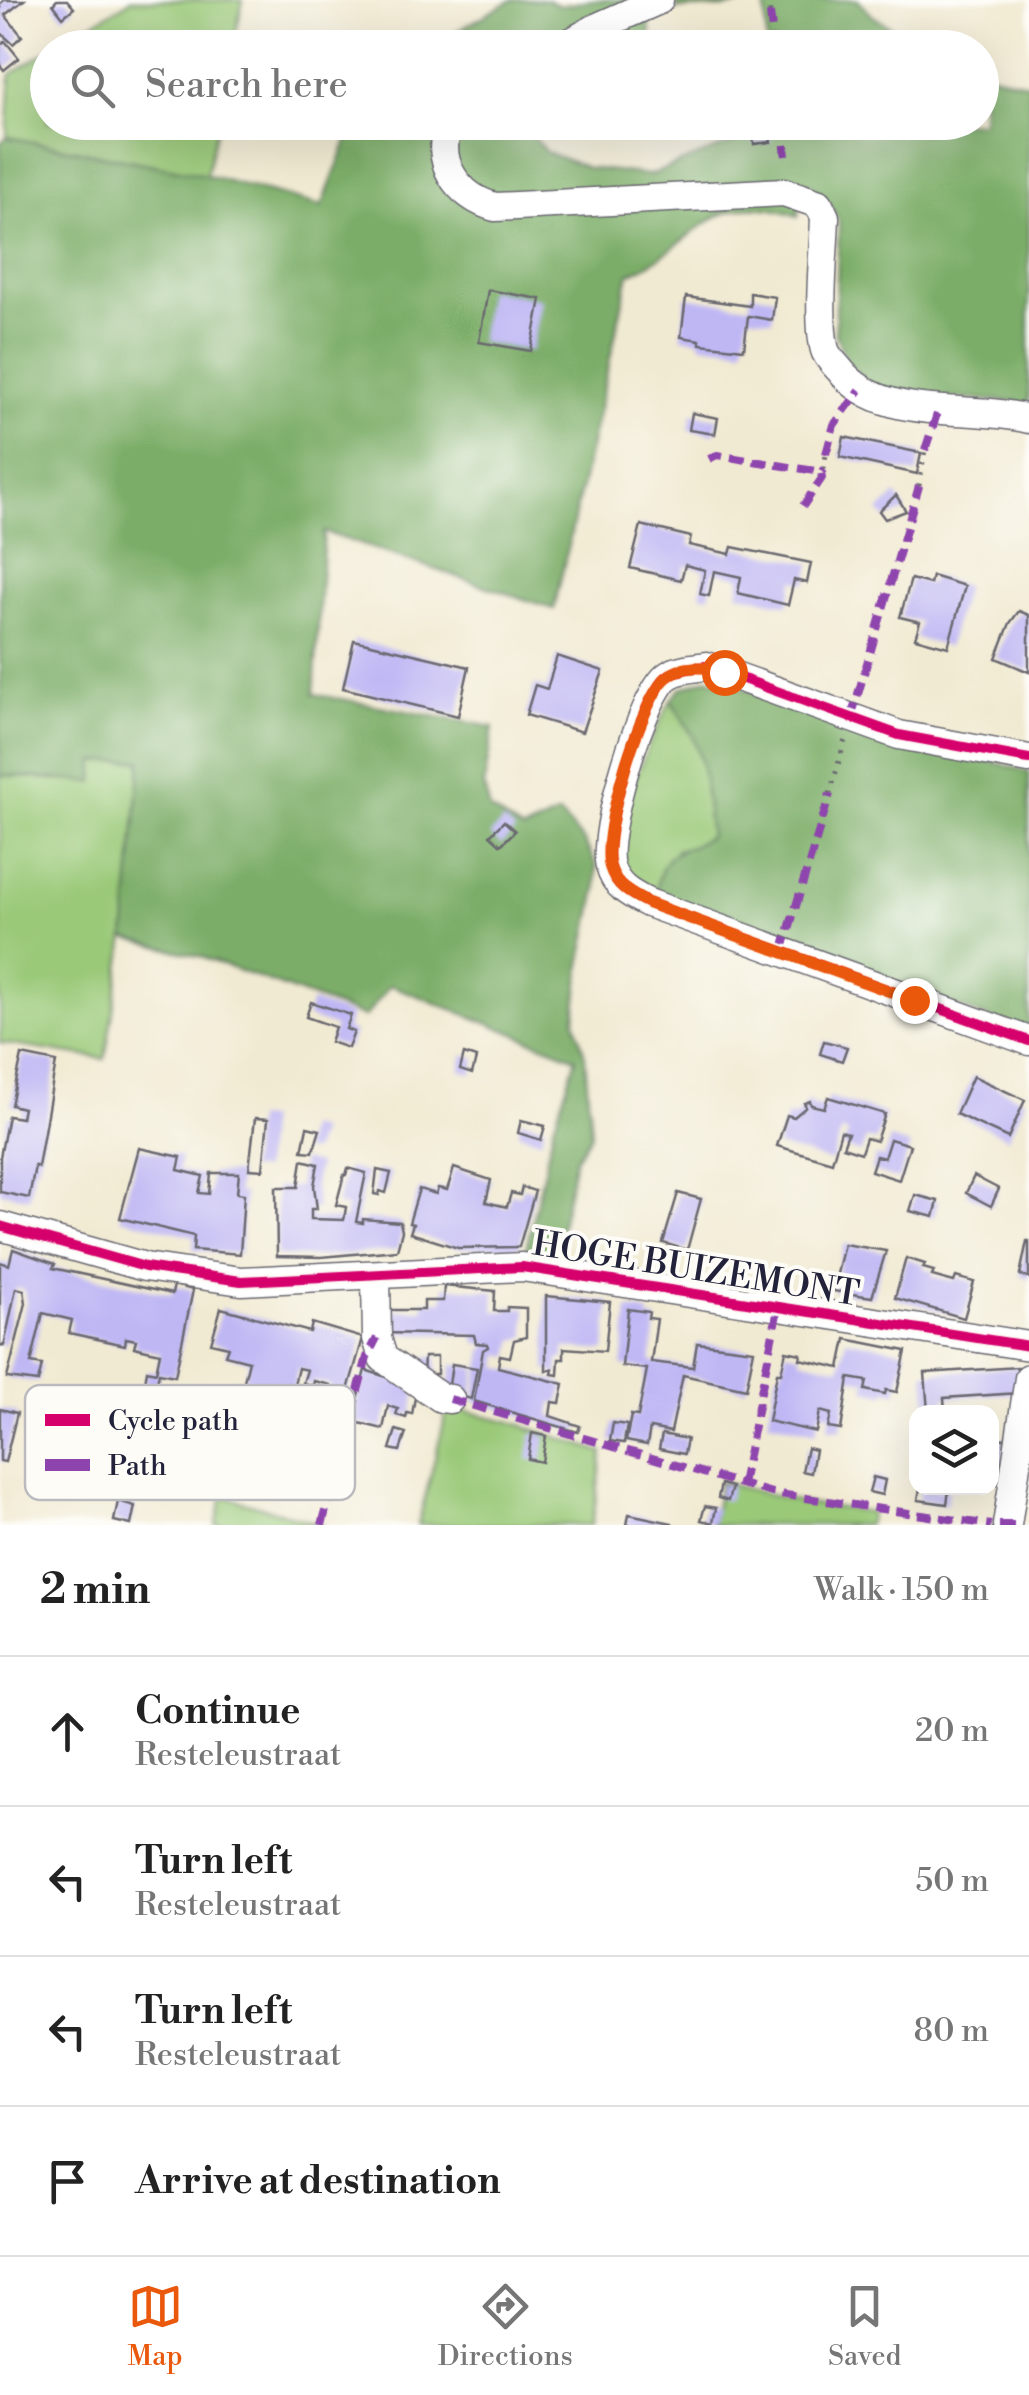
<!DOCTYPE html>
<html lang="en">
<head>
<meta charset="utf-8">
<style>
  :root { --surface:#fff; --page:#f2f2f2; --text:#222; --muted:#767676; --line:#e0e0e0; --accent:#ea580c }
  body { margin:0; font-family:"Libre Bodoni",serif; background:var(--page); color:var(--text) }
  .controls { position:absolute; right:30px; bottom:30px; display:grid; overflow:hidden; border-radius:20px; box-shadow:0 10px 40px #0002 }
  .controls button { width:90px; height:90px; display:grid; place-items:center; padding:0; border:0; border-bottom:2px solid var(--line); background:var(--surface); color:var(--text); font:50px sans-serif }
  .stop { position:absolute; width:30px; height:30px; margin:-22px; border:8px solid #ea580c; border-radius:50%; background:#fff }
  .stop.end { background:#ea580c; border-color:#fff; box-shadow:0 2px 10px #0008 }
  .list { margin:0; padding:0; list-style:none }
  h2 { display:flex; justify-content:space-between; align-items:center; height:130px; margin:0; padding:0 40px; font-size:42px }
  h2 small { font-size:32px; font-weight:400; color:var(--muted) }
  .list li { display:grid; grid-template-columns:65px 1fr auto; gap:30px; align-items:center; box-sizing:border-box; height:150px; padding:0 40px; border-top:2px solid var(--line) }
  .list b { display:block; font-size:38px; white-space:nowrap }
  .list p { margin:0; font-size:32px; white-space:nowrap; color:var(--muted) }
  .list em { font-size:32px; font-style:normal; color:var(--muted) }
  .icon { flex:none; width:55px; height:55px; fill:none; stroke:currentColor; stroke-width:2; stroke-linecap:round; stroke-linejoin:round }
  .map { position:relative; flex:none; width:1029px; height:1525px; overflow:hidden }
  .search { position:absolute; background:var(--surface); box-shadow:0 10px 40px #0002; left:30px; right:30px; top:30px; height:110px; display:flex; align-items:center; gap:25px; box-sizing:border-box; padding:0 35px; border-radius:55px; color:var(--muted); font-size:38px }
  .sheet { height:730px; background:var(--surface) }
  nav { display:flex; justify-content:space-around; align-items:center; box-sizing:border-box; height:140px; border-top:2px solid var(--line); background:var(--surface); font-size:28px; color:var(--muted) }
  nav a { display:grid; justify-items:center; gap:5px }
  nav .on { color:var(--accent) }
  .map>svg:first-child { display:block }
  .green { fill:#9ac978; stroke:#5e765a; stroke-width:2.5 }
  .forest { fill:#7bad68; stroke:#4e6852; stroke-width:2.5 }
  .building { fill:#bfb7f4 }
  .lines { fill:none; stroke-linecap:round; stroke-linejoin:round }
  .minor-casing { stroke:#6a6870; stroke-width:31 }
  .path { stroke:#6a6870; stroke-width:5; stroke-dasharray:2.5 8; stroke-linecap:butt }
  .minor { stroke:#fff; stroke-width:28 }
  .quiet { stroke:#8e44ad; stroke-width:8; stroke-dasharray:15 8; stroke-linecap:butt }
  .cycleway-casing { stroke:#fdfcf7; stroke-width:16 }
  .cycleway { stroke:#d6006c; stroke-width:10 }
  .route { stroke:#ea580c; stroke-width:12 }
  .labels { text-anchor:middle; stroke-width:8; stroke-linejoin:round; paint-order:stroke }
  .street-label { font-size:35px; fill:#22223b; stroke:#fdfcf7 }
  .key { fill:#fdfcf7; stroke:#bbbbbf; stroke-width:2.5 }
  .key-label { font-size:28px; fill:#22223b }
</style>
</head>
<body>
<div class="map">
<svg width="1029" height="1525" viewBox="0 0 1029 1525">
  <rect width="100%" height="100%" fill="#fdfcf7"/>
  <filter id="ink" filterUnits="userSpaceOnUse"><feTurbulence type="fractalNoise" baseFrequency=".01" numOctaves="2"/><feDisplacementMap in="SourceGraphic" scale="20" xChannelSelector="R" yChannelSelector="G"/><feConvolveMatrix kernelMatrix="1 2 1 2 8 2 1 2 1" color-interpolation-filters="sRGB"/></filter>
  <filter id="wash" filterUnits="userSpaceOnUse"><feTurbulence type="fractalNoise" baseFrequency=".0048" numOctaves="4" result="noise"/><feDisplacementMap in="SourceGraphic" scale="40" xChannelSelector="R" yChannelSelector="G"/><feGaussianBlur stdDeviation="2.25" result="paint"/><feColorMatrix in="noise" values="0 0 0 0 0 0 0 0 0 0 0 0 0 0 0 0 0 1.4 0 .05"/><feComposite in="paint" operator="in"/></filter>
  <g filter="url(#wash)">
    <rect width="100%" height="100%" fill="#f1ead2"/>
    <g class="green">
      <polygon points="131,0 243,0 233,47 54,47"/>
      <polygon points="47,51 48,122 218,123 206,175 7,137 11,74"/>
      <path d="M671,700l22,36 9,28 8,72 -14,9 -20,5 -11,51c-14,-7 -29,-14 -38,-28 -24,-37 25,-137 44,-173z"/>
      <polygon points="141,760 125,938 105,1059 0,1043 0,775 93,782 95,762"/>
      <polygon points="448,1407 508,1421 603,1452 592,1525 418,1525"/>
      <polygon points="720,1482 804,1503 871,1512 868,1525 712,1525"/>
      <polygon points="223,1496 324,1525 216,1525"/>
    </g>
    <g class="forest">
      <polygon points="512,0 547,0 560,6 593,0 642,0 651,33 628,47 427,48"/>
      <polygon points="678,0 858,0 873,16 924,47 767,47 765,0 725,8 677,9"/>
      <path d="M982,72l47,12v322l-10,-4 -140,-8 -31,-30 -13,-30 4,-112c-8,-20 -18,-31 -37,-40l-4,34c-87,-31 -100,29 -169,58l-75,335 -230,-77 -10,162 179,33 -9,59 6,24 33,21 36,-17 25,27 12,23 1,25 -16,76 -6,55 10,36 6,78 -16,25 -20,96 -30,-2 29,-128 22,-67 -186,-73 -25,32 -163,-60 -77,-19 16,-178 -46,2 -1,20 -94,-7v-632l7,-6 199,38 116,31 32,-83h168l24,29 42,16 62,7 100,-39 -2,-13 234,-1z"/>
      <path d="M708,678l321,94v261l-364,-132 -9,-12c10,-46 22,-32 54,-53l-8,-72 -9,-28 -22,-36 10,-12z"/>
    </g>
    <g id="blocks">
      <g class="building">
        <polygon points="4,0 24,0 5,15 22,36 13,44 0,32 0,4"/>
        <polygon points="57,0 67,0 74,8 63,17 53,4"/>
        <polygon points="5,41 19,58 4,70 0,65 0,45"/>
        <polygon points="633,122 694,122 694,125 635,135"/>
        <polygon points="769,123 771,142 754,144 751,125"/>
        <polygon points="488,290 541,299 531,351 479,342"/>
        <polygon points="750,293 775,297 772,320 748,316 744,349 700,344 700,340 681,337 686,297 750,306"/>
        <polygon points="692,413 718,418 715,434 689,430"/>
        <polygon points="844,437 921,453 917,474 840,457"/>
        <polygon points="896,495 906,511 885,519 879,511"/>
        <polygon points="641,525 691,537 689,545 730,554 732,547 811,563 807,583 794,580 788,605 738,593 741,577 714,571 709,596 700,594 705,570 685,565 681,580 630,568"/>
        <polygon points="932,576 965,586 948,647 915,638 920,622 900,617 911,579 930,584"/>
        <polygon points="1019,611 1029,615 1029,672 996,658 1010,623"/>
        <polygon points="354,640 469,667 458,716 343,688"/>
        <polygon points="557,656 603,671 582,732 526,715 535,685 547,689"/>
        <polygon points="504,821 515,831 501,845 490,835"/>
        <polygon points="311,1002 351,1015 346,1029 354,1032 348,1048 330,1042 335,1027 306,1017"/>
        <polygon points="824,1041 847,1047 842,1061 820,1054"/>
        <polygon points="464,1054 476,1058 472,1074 460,1070"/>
        <polygon points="22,1055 56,1062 38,1167 35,1166 29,1198 0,1192 0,1157 8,1116 21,1118 23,1108 11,1105"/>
        <polygon points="973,1076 1025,1100 1008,1138 956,1114"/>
        <polygon points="828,1097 885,1114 876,1141 866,1138 861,1153 843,1147 848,1133 841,1131 832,1162 777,1146 787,1115 794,1117 806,1107 804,1103 810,1101 811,1105 824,1108"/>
        <polygon points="255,1118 268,1119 263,1170 249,1169"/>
        <polygon points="521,1120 545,1126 541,1140 518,1133"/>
        <polygon points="307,1127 320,1130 313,1152 302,1151"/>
        <polygon points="890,1139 910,1145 899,1180 871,1171 876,1156 884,1158"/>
        <polygon points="139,1148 181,1157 178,1170 203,1176 199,1193 209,1194 211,1173 239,1173 237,1193 244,1194 240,1254 193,1250 194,1236 120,1218"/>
        <polygon points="302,1160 318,1164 314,1186 317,1209 311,1209 311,1219 344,1220 346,1207 336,1205 344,1175 346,1175 348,1168 366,1173 356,1222 363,1223 363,1219 400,1222 402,1231 397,1250 321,1257 277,1256 276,1187 298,1187"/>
        <polygon points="454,1168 491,1180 486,1202 507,1207 511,1193 520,1195 522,1187 535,1191 519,1247 458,1248 410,1233 413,1224 409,1223 419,1189 436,1194 438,1188 447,1190"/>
        <polygon points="377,1170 391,1173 386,1193 380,1191 379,1195 374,1194"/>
        <polygon points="974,1176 999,1189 991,1206 966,1193"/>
        <polygon points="678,1193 701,1199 687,1250 663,1243"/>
        <polygon points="915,1195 938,1201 934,1217 910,1211"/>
        <polygon points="1027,1241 1029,1241 1029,1278 1020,1275"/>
        <polygon points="844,1244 886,1251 872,1297 833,1291"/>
        <polygon points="13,1249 55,1264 53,1268 172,1294 174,1285 193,1290 175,1376 159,1373 155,1391 144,1389 147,1370 156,1372 160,1353 134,1347 136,1340 126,1338 125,1345 69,1333 72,1320 43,1313 31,1363 42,1365 38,1382 7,1378 26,1303 24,1290 16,1288 4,1346 0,1345 0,1262 9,1265"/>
        <polygon points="906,1258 925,1264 923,1268 934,1271 932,1276 954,1282 956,1277 974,1282 964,1318 895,1298"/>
        <polygon points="804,1274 819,1277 817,1287 802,1284"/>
        <polygon points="444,1286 495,1291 494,1311 507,1311 507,1307 526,1308 526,1337 514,1340 510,1357 500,1355 498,1367 564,1384 560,1403 552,1402 550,1416 580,1426 578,1432 474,1401 483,1350 488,1347 487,1344 476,1343 474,1335 383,1333 384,1310 424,1310 424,1301 443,1301"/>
        <polygon points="546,1296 610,1302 605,1351 564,1348 564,1359 559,1359 558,1375 552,1374 553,1369 546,1371"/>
        <polygon points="221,1308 310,1332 312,1323 363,1338 346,1397 329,1392 330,1385 314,1381 313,1386 303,1383 307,1370 298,1368 290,1401 278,1397 274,1414 238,1405 249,1361 225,1355 228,1347 211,1343"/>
        <polygon points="628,1309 649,1312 648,1318 657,1319 651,1362 693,1367 697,1343 754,1350 746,1389 683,1375 671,1432 650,1428 647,1445 626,1441 631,1415 638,1416 647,1369 622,1366"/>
        <polygon points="846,1339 906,1351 897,1392 886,1390 885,1394 865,1390 867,1381 849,1378 841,1430 828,1428 831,1414 820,1411 816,1432 768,1421 777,1373 781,1373 786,1351 801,1354 800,1359 840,1368"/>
        <polygon points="424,1357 437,1357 437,1374 423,1374"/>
        <polygon points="452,1364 477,1368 471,1399 448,1392"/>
        <polygon points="1018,1367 1019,1393 944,1398 945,1412 928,1412 925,1373"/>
        <polygon points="365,1370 417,1387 412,1414 407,1413 406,1418 396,1415 398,1409 388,1406 383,1429 351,1421"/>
        <polygon points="0,1409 17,1413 5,1462 0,1461"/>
        <polygon points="613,1423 627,1425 624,1443 610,1441"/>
        <polygon points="396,1430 406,1433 400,1451 390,1449"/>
        <polygon points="532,1433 546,1436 542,1462 528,1459"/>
        <polygon points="662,1434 687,1439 684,1454 659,1449"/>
        <polygon points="993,1438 1005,1439 1004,1463 992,1462"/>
        <polygon points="807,1448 815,1450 811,1473 802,1471"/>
        <polygon points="873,1477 885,1480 882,1495 869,1492"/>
        <polygon points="721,1484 732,1487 728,1501 718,1498"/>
        <polygon points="920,1488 949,1490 947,1504 918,1500"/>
        <polygon points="118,1501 135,1506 131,1525 114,1521"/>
        <polygon points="705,1506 716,1508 713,1523 701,1520"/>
        <polygon points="629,1514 672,1523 672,1525 627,1525"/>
      </g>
    </g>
  </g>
  <g filter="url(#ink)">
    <use href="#blocks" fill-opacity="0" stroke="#6a6870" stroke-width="2.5"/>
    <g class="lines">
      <g class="minor-casing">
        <g id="minor">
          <polyline points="561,48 598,27 659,0"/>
          <path d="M450,122c-18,39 8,75 45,85l289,-15 35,12 6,13c-1,32 -8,106 0,133 2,7 9,13 14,19 43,55 128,34 190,50"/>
          <path d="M1029,759l-130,-24 -192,-69c-12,2 -27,2 -38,9 -27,17 -68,160 -59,191 5,20 20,28 38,37l381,138"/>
          <polyline points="0,1226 145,1267 241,1281 522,1267 1029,1346"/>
          <polyline points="376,1276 377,1338 383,1358 441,1398 450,1399"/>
          <polyline points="1007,1525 1029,1378"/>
        </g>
      </g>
      <g class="path">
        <polyline points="768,0 770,13"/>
        <polyline points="824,469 826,454"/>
        <polyline points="919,486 925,450"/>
        <polyline points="830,794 845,740"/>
      </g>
      <use href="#minor" class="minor"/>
      <g class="quiet">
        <polyline points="770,13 774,48"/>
        <polyline points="782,122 786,156"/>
        <polyline points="925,450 939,408"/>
        <polyline points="826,454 834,425 860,390"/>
        <polyline points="709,459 717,455 821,472 824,469"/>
        <polyline points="803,506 822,478 821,472"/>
        <polyline points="851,718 919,486"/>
        <polyline points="782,952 830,794"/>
        <polyline points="450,1399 772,1493 991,1525"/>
        <polyline points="742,1484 778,1309"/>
        <polyline points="322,1525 367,1357 377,1338"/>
        <polyline points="999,1525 1019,1525"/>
      </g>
      <g class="cycleway-casing">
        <g id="cycleway">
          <path d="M1029,759l-130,-24 -192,-69c-12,2 -27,2 -38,9 -27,17 -68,160 -59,191 5,20 20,28 38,37l381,138"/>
          <polyline points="0,1226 145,1267 241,1281 522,1267 1029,1346"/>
        </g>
      </g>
      <use href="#cycleway" class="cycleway"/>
    </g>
  </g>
  <g class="lines" filter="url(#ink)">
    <path class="route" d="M724,672c-18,-6 -42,-8 -58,6 -25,22 -66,157 -56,189 6,19 20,27 38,36l266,97"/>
  </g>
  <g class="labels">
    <g class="street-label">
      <text transform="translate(696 1268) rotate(9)" y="12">HOGE BUIZEMONT</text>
    </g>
  </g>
  <rect x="25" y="1385" width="330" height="115" rx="15" class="key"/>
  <rect x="45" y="1414" width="45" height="12" fill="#d6006c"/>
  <rect x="45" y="1459" width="45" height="12" fill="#8e44ad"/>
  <g class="key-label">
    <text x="108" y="1430">Cycle path</text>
    <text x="108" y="1475">Path</text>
  </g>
</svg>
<div class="controls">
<button><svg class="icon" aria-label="layers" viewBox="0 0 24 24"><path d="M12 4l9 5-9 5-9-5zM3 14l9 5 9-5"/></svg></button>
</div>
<div class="stop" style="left:724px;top:672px"></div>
<div class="stop end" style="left:914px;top:1000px"></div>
<div class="search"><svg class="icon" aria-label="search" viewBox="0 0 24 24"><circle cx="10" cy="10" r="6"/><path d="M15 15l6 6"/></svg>Search here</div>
</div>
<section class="sheet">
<h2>2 min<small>Walk · 150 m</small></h2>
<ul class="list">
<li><svg class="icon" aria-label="ahead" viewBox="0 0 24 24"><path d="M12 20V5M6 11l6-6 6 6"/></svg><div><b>Continue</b><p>Resteleustraat</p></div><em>20 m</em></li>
<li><svg class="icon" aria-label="left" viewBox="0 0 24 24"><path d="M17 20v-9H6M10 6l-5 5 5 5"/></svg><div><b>Turn left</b><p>Resteleustraat</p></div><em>50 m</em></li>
<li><svg class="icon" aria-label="left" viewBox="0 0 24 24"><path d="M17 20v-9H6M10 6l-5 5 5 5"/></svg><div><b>Turn left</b><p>Resteleustraat</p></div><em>80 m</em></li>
<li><svg class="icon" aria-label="arrive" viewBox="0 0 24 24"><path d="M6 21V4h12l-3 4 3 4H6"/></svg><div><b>Arrive at destination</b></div></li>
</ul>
</section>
<nav>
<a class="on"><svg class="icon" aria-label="map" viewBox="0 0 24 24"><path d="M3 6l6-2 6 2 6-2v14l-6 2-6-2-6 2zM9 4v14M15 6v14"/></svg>Map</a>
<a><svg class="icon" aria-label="directions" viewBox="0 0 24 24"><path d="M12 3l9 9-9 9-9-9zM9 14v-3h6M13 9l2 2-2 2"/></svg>Directions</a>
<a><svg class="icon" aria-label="saved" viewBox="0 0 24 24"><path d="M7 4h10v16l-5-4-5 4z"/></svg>Saved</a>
</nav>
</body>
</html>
